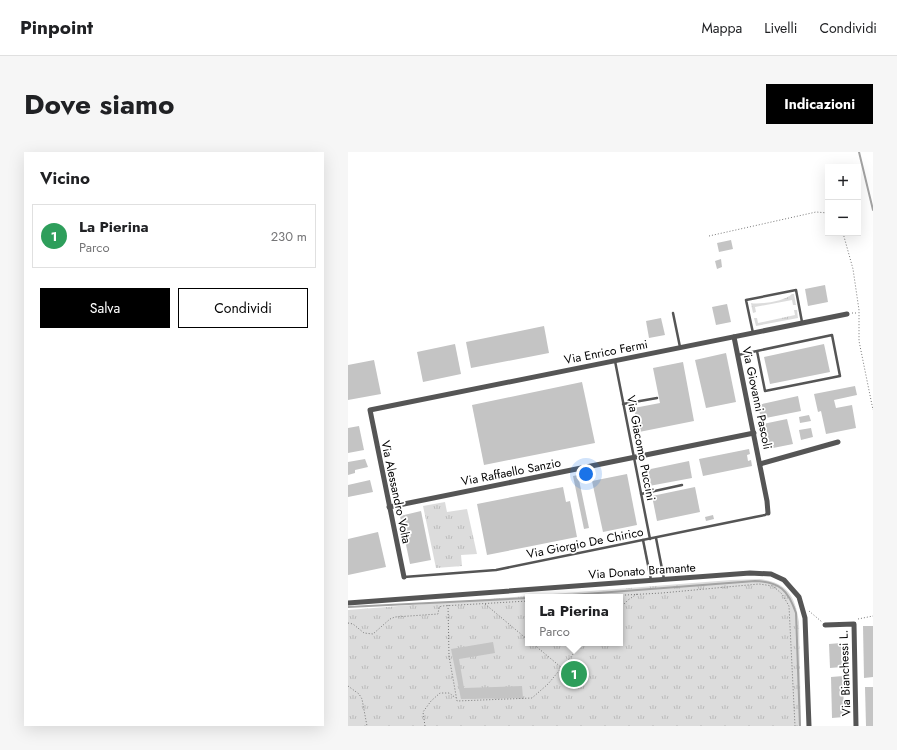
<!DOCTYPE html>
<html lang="it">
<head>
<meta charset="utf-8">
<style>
  :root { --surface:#fff; --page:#f6f6f6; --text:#202124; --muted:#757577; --line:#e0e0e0; --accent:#000 }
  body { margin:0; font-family:Jost,sans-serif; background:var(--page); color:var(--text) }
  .controls { position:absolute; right:12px; top:12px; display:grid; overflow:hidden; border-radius:0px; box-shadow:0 4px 16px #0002 }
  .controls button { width:36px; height:36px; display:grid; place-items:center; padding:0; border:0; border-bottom:1px solid var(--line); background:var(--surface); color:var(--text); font:20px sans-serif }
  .you { position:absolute; left:238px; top:322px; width:14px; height:14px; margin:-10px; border:3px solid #fff; border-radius:50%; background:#1a73e8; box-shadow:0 0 0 6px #1a73e833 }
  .badge { display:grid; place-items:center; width:26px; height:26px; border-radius:50%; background:var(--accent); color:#fff; font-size:13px; font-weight:700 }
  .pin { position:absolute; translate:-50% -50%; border:2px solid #fff; box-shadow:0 1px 4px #0006 }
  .popup { position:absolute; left:177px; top:442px; width:98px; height:52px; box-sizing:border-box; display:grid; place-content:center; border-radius:0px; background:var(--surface); filter:drop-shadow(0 1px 3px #0005); font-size:13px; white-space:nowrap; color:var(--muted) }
  .popup b { font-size:15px; color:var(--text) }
  .popup::after { content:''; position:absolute; left:50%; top:100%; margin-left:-8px; border:8px solid transparent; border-top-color:var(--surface) }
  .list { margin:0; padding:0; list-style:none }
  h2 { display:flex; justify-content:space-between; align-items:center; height:52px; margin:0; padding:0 16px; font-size:17px }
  h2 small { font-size:13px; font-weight:400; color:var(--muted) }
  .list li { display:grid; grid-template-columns:26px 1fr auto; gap:12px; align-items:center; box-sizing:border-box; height:64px; margin:0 8px 8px; padding:0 8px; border:1px solid var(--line); border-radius:0px }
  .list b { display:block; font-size:15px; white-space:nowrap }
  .list p { margin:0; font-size:13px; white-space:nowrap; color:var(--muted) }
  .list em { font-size:13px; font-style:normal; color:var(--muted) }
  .actions { display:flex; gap:8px; padding:12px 16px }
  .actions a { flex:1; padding:9px 0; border:1px solid var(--accent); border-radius:0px; text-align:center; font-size:14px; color:var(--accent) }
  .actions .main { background:var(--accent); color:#fff }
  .map { position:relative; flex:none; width:525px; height:574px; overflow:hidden; border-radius:0px }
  header { display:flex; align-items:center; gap:24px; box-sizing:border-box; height:56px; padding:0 20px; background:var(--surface); border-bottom:1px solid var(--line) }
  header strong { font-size:19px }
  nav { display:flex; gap:22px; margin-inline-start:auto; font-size:14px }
  .intro { display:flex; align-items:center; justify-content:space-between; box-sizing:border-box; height:96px; padding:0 24px }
  h1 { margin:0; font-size:28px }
  .button { padding:10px 18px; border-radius:0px; background:var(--accent); color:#fff; font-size:14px; font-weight:700 }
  main { display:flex; gap:24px; padding:0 24px }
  aside { flex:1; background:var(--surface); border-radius:0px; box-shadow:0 4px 16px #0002 }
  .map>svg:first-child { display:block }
  .grass { fill:url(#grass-tufts); fill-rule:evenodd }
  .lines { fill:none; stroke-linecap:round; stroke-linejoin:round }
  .stream { stroke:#a3a3a3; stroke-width:2 }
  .building { fill:#c4c4c4 }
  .path { stroke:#777; stroke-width:1; stroke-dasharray:1 2; stroke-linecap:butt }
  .lane { stroke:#555; stroke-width:2.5 }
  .street { stroke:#555; stroke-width:5 }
  .labels { text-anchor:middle; stroke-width:3.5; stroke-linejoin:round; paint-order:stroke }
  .street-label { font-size:12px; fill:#000; stroke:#fff }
</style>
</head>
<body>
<header>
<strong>Pinpoint</strong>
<nav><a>Mappa</a><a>Livelli</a><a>Condividi</a></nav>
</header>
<div class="intro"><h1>Dove siamo</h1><a class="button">Indicazioni</a></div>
<main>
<aside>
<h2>Vicino<small></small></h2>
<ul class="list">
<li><span class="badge" style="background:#2e9e5b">1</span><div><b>La Pierina</b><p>Parco</p></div><em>230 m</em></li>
</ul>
<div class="actions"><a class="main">Salva</a><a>Condividi</a></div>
</aside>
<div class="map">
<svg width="525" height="574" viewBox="0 0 525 574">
  <defs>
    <pattern id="grass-tufts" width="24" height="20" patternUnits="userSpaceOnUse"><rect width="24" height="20" fill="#dcdcdc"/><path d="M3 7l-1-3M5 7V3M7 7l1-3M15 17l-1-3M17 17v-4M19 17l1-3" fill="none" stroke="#bbb"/></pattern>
  </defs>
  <rect width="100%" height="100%" fill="#fff"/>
  <g class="grass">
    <path d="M444,142h2l2,11h-3l-1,-5 -37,7 1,5 -3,1 -2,-10c8,2 35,-2 41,-9z"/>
    <polygon points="446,158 449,158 450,166 408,174 406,166 409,166 410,171 447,163"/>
    <polygon points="97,350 99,360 119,357 129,402 113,403 114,414 88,416 75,354"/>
    <path d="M412,427c27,4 35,16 39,43l2,104h-453v-116l383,-30zM180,445h92v46h-92z"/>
  </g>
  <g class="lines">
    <g class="stream">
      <polyline points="511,0 525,58"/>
      <path d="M198,445l209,-16c25,1 33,9 41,32l4,113"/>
      <polyline points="0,455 180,446"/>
    </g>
  </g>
  <g class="building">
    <polygon points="383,88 385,97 371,100 369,91"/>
    <polygon points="373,107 374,115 369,117 367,109"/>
    <polygon points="477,133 480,150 460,154 457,137"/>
    <polygon points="379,152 383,170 368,173 364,155"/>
    <polygon points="313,166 317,183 301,186 298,169"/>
    <polygon points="196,174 201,201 123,216 118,190"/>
    <polygon points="107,192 113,222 75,230 69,200"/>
    <polygon points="476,192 482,220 422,232 416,205"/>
    <polygon points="378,201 388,250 358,256 347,208"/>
    <polygon points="26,208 33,242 0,248 0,213"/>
    <polygon points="335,210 346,269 291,280 286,256 312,251 305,216"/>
    <polygon points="234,230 247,291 136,313 124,253"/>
    <polygon points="507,234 509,243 486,248 488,256 504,253 508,276 478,282 473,259 470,260 466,242"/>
    <polygon points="450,244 453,259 413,267 410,253"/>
    <polygon points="461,263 463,269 452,271 451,265"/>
    <polygon points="439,267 445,292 420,297 415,272"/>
    <polygon points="11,274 16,298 0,301 0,276"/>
    <polygon points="463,276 465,285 453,288 451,278"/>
    <polygon points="401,297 402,302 399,303 400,309 403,308 404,314 355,324 351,307"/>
    <polygon points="17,307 20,315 7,318 7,321 0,323 0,310"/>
    <polygon points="341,309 344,326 301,334 298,318"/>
    <polygon points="279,322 289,373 255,380 244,329"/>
    <polygon points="230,323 241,376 236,377 225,324"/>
    <polygon points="22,328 25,340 0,345 0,333"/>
    <polygon points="215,335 218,350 222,349 229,385 139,403 129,352"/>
    <polygon points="347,335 352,360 309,369 304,344"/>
    <polygon points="73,359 83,408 62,412 52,364"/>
    <polygon points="365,363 366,367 358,369 357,365"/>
    <polygon points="30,380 38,415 0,423 0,387"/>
    <polygon points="515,474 525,474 525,525 516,526"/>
    <polygon points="145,490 147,501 111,507 116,536 174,534 175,546 113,547 103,497"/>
    <polygon points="493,491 494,515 482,516 481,492"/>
    <polygon points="495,524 496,565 484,566 483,525"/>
    <polygon points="517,535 525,535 525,574 518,574"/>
  </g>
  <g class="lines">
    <g class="path">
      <polyline points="495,81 505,117 511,158 511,189 525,258"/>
      <polyline points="361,84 468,60 480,61"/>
      <polyline points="504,161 510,161"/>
      <polyline points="241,445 314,441 411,432 425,434 434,442 441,454 447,574"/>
      <polyline points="137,452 180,488"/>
      <polyline points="100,453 101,504 109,549 184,546 200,532 226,501 236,491"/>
      <polyline points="272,456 280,448 289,442"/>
      <polyline points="461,459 474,470"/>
      <polyline points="510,467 525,464"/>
      <polyline points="0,471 5,472 16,481 25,482 42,467 47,465 90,462 91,455 94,454 180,449"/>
      <polyline points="184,491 214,516"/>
      <polyline points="0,534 11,542 14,547 19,574"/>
      <polyline points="77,574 75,560 83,549 92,541 101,541 108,546"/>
    </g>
    <g class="lane">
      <polyline points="325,161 332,195"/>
      <polyline points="405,181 398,148 448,138 454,170"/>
      <polyline points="390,203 484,183 492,224 417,239 409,199"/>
      <polyline points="267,209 302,387"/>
      <polyline points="275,252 309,246"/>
      <polyline points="293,342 334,333"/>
      <polyline points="308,386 316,427"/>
      <polyline points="295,388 303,428"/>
      <polyline points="56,425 148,418 407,365 417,363 420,361"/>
    </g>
    <g class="street">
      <polyline points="386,185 419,349 420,361"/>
      <polyline points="412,312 490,290"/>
      <polyline points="41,355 406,281"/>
      <polyline points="56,425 22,258 499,162"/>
      <polyline points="0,451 402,421 423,422 436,428 451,445 457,466 461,574"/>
      <polyline points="477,473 506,472 508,574"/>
    </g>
  </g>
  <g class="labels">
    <g class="street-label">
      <text transform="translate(258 200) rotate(-11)" y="4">Via Enrico Fermi</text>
      <text transform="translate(409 246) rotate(78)" y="4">Via Giovanni Pascoli</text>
      <text transform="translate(293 296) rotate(79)" y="4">Via Giacomo Puccini</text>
      <text transform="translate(163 320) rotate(-11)" y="4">Via Raffaello Sanzio</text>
      <text transform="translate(48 340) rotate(78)" y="4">Via Alessandro Volta</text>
      <text transform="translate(237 391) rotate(-11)" y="4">Via Giorgio De Chirico</text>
      <text transform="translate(294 419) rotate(-4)" y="4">Via Donato Bramante</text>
      <text transform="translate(497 521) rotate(-92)" y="4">Via Bianchessi L.</text>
    </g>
  </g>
</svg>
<div class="controls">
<button>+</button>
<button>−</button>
</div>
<div class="you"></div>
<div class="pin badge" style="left:226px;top:522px;background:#2e9e5b">1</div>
<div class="popup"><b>La Pierina</b>Parco</div>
</div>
</main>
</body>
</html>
